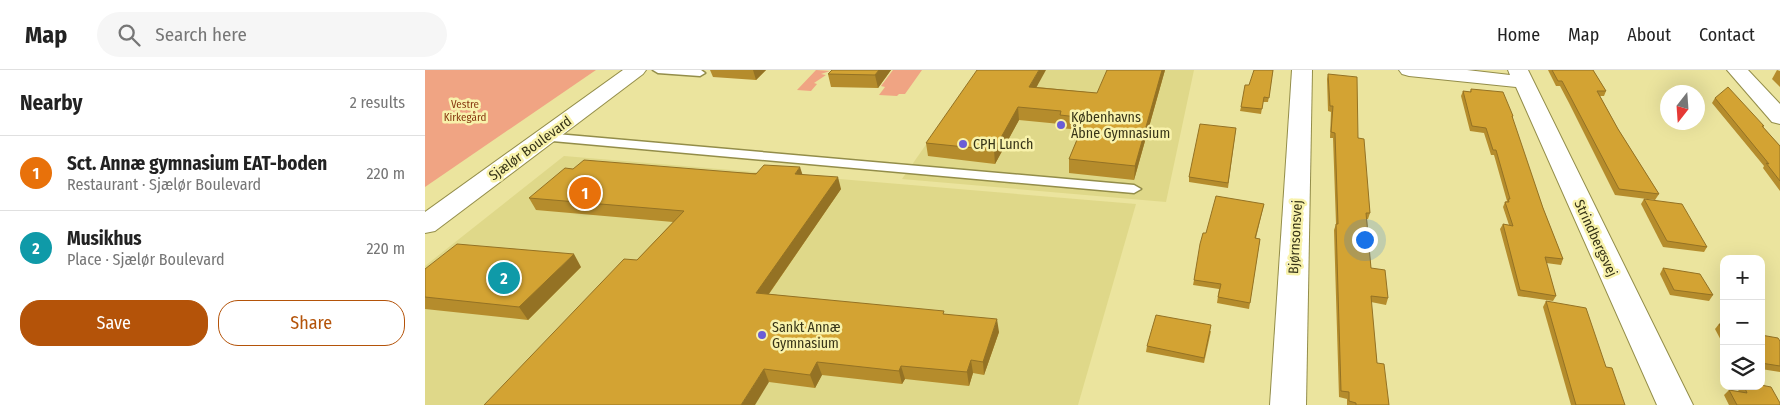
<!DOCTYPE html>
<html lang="en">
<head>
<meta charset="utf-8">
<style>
  :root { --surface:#fff; --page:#f6f6f6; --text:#222; --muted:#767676; --line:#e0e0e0; --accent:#b45309 }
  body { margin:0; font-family:"Fira Sans Condensed",sans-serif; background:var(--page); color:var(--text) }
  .controls { position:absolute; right:15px; bottom:15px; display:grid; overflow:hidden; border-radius:10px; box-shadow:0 5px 20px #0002 }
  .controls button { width:45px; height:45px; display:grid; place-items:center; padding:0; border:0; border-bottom:1px solid var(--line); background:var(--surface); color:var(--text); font:25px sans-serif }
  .compass { position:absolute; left:1235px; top:15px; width:45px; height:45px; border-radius:50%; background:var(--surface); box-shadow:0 5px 20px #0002; rotate:197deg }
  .you { position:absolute; left:939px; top:169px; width:18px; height:18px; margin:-12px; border:4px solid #fff; border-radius:50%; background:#1a73e8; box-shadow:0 0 0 8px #1a73e833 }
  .badge { display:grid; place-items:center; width:32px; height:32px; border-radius:50%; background:var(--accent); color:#fff; font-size:16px; font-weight:700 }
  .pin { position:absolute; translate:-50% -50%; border:2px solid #fff; box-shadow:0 1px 5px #0006 }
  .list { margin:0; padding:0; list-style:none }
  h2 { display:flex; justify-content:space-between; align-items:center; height:65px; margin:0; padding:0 20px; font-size:21px }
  h2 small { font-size:16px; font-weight:400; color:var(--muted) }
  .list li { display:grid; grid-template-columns:32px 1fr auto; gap:15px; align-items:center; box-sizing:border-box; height:75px; padding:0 20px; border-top:1px solid var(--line) }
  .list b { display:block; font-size:19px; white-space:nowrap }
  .list p { margin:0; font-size:16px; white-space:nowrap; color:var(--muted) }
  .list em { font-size:16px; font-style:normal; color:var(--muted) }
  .actions { display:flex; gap:10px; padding:15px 20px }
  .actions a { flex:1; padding:11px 0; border:1px solid var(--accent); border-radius:20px; text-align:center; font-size:18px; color:var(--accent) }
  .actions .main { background:var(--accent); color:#fff }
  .icon { flex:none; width:28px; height:28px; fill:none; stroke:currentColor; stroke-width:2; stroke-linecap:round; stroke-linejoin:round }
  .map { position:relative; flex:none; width:1355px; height:335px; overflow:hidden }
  header { display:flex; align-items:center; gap:30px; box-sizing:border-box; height:70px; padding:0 25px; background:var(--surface); border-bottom:1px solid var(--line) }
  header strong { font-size:24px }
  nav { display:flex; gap:28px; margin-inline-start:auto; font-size:18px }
  .search { width:350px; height:45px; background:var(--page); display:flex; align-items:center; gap:12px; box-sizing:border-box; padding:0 18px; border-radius:28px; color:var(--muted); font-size:19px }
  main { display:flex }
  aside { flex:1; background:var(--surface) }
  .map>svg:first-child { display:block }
  .built { fill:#dfd889 }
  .green { fill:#f0a483 }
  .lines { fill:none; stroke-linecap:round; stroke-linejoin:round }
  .lane-casing { stroke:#938d49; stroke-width:3 }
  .street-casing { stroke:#938d49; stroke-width:2 }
  .secondary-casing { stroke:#938d49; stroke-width:2 }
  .lane { fill:#fff; fill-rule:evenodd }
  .street { fill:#fff; fill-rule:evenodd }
  .secondary { fill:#fff; fill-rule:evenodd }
  .wall { fill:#b58c2c }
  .shaded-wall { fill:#947224 }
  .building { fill:#d3a333; stroke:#947224 }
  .poi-dot { fill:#6a5dd7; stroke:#f8f2ab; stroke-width:2 }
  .labels { text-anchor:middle; stroke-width:5; stroke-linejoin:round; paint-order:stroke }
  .far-park-label { font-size:11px; fill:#87380f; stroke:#f8f2ab }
  .poi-label { font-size:14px; fill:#373417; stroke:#f8f2ab; text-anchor:start }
  .street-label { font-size:14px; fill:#373417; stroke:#f8f2ab }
</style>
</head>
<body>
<header>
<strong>Map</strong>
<div class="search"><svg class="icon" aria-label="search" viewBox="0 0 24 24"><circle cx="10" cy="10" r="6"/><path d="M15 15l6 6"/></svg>Search here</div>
<nav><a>Home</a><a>Map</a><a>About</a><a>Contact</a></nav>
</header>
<main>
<aside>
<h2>Nearby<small>2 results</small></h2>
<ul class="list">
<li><span class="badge" style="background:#e8710a">1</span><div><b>Sct. Annæ gymnasium EAT-boden</b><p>Restaurant · Sjælør Boulevard</p></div><em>220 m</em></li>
<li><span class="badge" style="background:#0f9aa8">2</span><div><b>Musikhus</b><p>Place · Sjælør Boulevard</p></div><em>220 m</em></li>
</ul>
<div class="actions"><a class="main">Save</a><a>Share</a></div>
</aside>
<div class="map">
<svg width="1355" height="335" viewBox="0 0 1355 335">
  <rect width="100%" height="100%" fill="#ebe49e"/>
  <g class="built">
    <polygon points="553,0 769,0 741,132 477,109"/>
    <polygon points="139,86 711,134 653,335 0,335 0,196"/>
  </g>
  <g class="green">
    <polygon points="0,0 171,0 0,117"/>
    <polygon points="391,0 405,1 396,4 401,5 389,13 392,14 386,21 372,20"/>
    <polygon points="468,0 497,0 480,24 474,24 472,26 454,25 460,17 456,16"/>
  </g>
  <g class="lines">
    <g class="lane-casing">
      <g id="lane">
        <polygon points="228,0 276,0 280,3 275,6 233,3"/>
        <polygon points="120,63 709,115 716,119 709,123 116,70 114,67"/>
      </g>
    </g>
    <g class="street-casing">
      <g id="street">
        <polygon points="867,0 887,0 881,335 845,335"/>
        <polygon points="974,0 1042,0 1085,5 1083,0 1103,0 1268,335 1232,335 1091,17 984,6 977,4"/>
        <polygon points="1302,0 1323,0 1355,34 1355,54 1347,52"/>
      </g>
    </g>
    <g class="secondary-casing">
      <polygon id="secondary" points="198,0 221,0 218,4 10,161 0,163 0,142"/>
    </g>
    <use href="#lane" class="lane"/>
    <use href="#street" class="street"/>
    <use href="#secondary" class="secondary"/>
  </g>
  <g class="wall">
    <polygon points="285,0 341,0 331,10 288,7"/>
    <polygon points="407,0 466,0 453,18 406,17 403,4"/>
    <polygon points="740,0 709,110 644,103 644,89 656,60 635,58 635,54 594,50 570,94 503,86 501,73 612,17 672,23"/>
    <polygon points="848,0 843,32 838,32 836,44 815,41 816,37 824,15"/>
    <polygon points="1123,0 1168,0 1181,21 1179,26 1175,26 1193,59 1234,124 1230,130 1190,125 1144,33 1135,16 1131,16"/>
    <polygon points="1352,0 1355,1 1355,17 1347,9"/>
    <polygon points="903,4 933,68 945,143 943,149 942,149 946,198 963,228 961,235 946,232 952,293 964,335 922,335 922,329 914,327 909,160 911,154 908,68 905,68 906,42 903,41 902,9"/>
    <polygon points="1046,19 1088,46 1087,49 1118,138 1138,189 1136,195 1121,193 1131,226 1128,231 1093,226 1075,159 1078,154 1084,155 1078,137 1080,132 1082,131 1069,85 1066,85 1059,63 1045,61 1036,26 1038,21 1045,22"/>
    <polygon points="1290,28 1339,56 1338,57 1355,76 1355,121 1338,98 1339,96 1287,33"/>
    <polygon points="811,58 803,118 764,112 764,107"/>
    <polygon points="148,99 377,104 416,119 344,224 520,244 574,262 559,305 548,303 544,316 480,309 477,314 397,305 390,318 344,312 212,190 248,152 111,140 104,128"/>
    <polygon points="1219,129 1282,177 1279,182 1238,177 1216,134"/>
    <polygon points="839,134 831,168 835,169 824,239 792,233 794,219 768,215 769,210 781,163"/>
    <polygon points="156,197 103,250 0,239 0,199"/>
    <polygon points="1238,198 1288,225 1284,231 1245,225 1235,204"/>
    <polygon points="1121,231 1181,297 1200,335 1146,335 1118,237"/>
    <polygon points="1294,254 1299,254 1299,276 1290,259"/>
    <polygon points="786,261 779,293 721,282 722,276"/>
    <polygon points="1336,265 1355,271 1355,302 1336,299"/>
    <polygon points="1312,316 1336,316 1355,335 1304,335 1299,325 1304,320 1314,322 1312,317"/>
  </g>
  <g class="shaded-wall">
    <polygon points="328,0 341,0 331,10"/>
    <polygon points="454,0 466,0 453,18 450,5"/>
    <polygon points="614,0 621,0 605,29 604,17"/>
    <polygon points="737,0 740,0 709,110 710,96"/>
    <polygon points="593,37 594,50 570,94 569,80"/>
    <polygon points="375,97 379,109 370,104"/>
    <polygon points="413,107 416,119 336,235 331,223"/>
    <polygon points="149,184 156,197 103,250 94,237"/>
    <polygon points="572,249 574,262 559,305 558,292"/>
    <polygon points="546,290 548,303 544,316 542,302"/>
    <polygon points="392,292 397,305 390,318 385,305"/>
    <polygon points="476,296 480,309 477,314 474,301"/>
    <polygon points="339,299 344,312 330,335 316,335"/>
  </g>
  <g class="building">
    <polygon points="407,0 454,0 450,5 403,4"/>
    <polygon points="552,0 614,0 604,17 672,23 682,0 737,0 710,96 644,89 661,48 635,45 636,41 593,37 569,80 501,73"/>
    <polygon points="829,0 848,0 844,28 839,27 837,39 816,37 820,15 824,15"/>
    <polygon points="1127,0 1168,0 1181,21 1172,21 1193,59 1234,124 1194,119 1146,28 1137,11 1133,11"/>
    <polygon points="903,4 932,7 933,68 939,69 945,143 941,143 946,198 960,200 963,228 946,226 952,293 959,294 964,335 931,335 931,333 924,331 924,322 916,321 911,154 913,154 910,63 906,62 908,36 905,36"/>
    <polygon points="1303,17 1339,56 1337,56 1355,76 1355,111 1341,93 1344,94 1290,28"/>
    <polygon points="1046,19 1078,22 1088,46 1087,46 1118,138 1138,189 1120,187 1131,226 1095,220 1078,154 1088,156 1080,132 1084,132 1083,129 1085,129 1071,80 1068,80 1061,58 1047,56 1038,21 1046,22"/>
    <polygon points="775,54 811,58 803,113 764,107"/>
    <polygon points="159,90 331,104 339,95 375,97 370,104 413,107 331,223 519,241 518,244 572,249 558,292 546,290 542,302 476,296 474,301 392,292 385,305 339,299 316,335 59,335 199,189 212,190 259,141 104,128 140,98 148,99"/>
    <polygon points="791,126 839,134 830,168 835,169 825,233 793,227 796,214 769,210 775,174 778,163 781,163"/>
    <polygon points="1219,129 1257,134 1282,177 1242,171"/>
    <polygon points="32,174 149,184 94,237 0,227 0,199"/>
    <polygon points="1238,198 1275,204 1288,225 1249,220"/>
    <polygon points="1121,231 1161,238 1181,297 1187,298 1200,335 1151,335"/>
    <polygon points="731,245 786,255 779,288 722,276"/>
    <polygon points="1294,254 1299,254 1299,263"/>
    <polygon points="1336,265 1353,268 1355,271 1355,296 1336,293"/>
    <polygon points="1336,315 1346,317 1355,333 1355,335 1312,335 1304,320 1322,323 1319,316 1336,316"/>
  </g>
  <g class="poi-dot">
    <circle cx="636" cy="55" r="5"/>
    <circle cx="538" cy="74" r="5"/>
    <circle cx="337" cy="265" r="5"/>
  </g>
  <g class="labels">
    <g class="far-park-label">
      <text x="40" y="38">Vestre<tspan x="40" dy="13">Kirkegård</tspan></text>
    </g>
    <g class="poi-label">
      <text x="646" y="52">Københavns<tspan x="646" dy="16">Åbne Gymnasium</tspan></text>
      <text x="548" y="79">CPH Lunch</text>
      <text x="347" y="262">Sankt Annæ<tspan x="347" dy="16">Gymnasium</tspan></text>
    </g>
    <g class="street-label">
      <text transform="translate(105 78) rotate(-36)" y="5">Sjælør Boulevard</text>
      <text transform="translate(870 167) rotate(-87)" y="5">Bjørnsonsvej</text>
      <text transform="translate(1171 168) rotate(65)" y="5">Strindbergsvej</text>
    </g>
  </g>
</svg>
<div class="controls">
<button>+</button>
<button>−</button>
<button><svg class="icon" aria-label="layers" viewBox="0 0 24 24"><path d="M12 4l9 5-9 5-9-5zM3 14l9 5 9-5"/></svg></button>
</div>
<svg class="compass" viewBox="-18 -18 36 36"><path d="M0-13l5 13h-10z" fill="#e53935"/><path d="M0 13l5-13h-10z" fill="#767676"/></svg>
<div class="you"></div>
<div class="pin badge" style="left:160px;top:123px;background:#e8710a">1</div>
<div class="pin badge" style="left:79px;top:208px;background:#0f9aa8">2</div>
</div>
</main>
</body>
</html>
